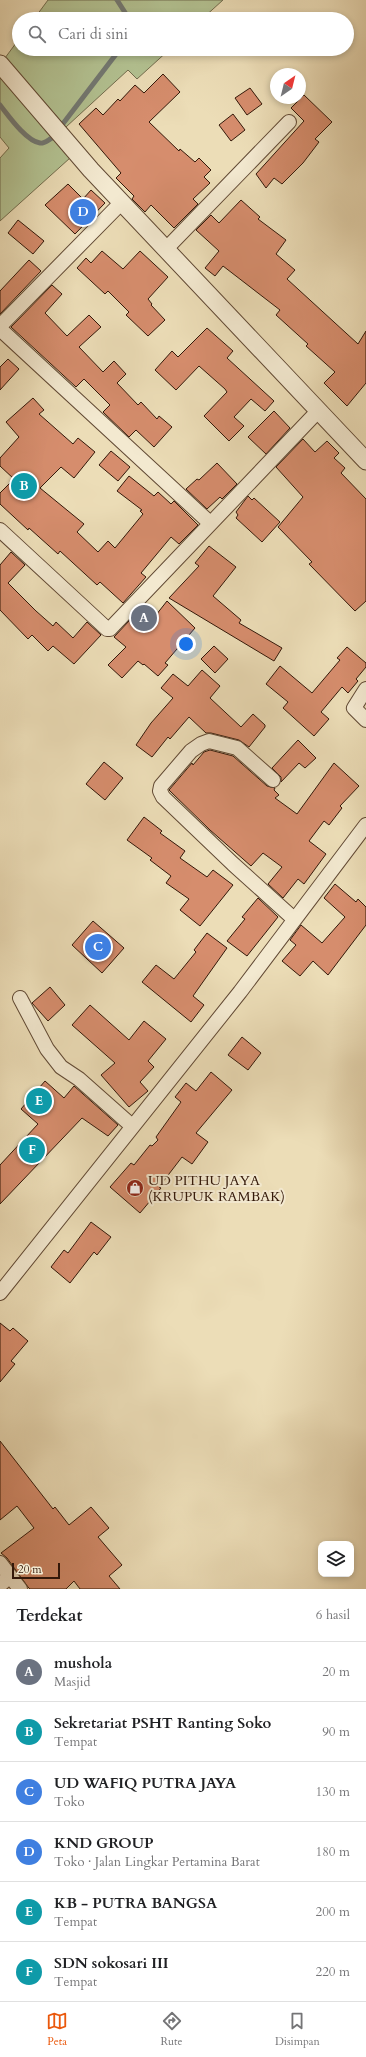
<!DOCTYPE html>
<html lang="id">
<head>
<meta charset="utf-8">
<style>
  :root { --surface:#fff; --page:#f6f6f6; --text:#202124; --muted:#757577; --line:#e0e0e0; --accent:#ea580c }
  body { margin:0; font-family:Cardo,serif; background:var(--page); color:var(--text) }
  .controls { position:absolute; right:12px; bottom:12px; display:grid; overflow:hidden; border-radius:8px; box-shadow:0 2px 6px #0003 }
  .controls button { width:36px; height:36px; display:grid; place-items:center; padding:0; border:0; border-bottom:1px solid var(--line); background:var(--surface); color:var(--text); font:20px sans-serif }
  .compass { position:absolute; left:270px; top:68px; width:36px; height:36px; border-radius:50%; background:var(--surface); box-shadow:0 2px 6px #0003; rotate:35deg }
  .scale { position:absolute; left:12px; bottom:10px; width:48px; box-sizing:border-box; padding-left:4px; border:2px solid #331809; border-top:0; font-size:11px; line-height:14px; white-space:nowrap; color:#331809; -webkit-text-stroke:3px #f3e9d0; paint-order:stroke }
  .you { position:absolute; left:186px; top:644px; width:14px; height:14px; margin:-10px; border:3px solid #fff; border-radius:50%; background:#1a73e8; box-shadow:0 0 0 6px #1a73e833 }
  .badge { display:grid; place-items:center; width:26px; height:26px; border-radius:50%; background:var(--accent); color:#fff; font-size:13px; font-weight:700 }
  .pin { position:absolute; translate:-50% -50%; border:2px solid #fff; box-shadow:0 1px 4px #0006 }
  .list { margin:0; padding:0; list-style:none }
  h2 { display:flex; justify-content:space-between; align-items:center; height:52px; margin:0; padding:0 16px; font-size:17px }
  h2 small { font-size:13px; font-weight:400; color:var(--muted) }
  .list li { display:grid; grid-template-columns:26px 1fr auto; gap:12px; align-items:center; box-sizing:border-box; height:60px; padding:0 16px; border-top:1px solid var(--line) }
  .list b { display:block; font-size:15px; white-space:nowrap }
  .list p { margin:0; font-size:13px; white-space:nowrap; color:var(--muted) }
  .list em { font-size:13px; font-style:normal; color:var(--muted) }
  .icon { flex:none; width:22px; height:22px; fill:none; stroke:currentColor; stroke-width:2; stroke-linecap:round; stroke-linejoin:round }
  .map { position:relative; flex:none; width:366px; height:1589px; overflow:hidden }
  .search { position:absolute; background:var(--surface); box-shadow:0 2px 6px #0003; left:12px; right:12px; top:12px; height:44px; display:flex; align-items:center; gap:10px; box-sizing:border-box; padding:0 14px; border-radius:22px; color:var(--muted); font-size:15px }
  .sheet { height:412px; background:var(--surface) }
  nav { display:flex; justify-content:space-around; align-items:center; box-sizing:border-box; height:56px; border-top:1px solid var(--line); background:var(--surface); font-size:11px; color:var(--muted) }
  nav a { display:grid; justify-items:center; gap:2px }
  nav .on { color:var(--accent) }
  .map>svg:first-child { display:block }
  .green { fill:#b3c292; stroke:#736d4e }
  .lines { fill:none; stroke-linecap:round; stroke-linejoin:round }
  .stream { stroke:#737973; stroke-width:5 }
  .building { fill:#d68d6d; stroke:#331809 }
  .minor-casing { stroke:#614934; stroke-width:16 }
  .tertiary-casing { stroke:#614934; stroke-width:19 }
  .minor { stroke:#f3e9d0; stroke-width:14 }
  .tertiary { stroke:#f3e9d0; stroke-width:17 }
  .labels { text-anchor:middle; stroke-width:4; stroke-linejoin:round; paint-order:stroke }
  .poi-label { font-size:14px; fill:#331809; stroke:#f3e9d0; text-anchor:start }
</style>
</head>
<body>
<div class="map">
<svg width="366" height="1589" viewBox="0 0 366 1589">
  <rect width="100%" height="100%" fill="#ecddb7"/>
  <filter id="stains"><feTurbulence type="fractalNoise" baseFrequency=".005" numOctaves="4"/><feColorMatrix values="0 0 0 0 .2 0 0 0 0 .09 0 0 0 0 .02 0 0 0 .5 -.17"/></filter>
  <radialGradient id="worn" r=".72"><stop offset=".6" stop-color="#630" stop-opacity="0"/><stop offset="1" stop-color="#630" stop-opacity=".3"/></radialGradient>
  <g class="green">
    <polygon points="48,0 223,0 202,19 34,19"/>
    <polygon points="19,39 19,49 170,49 137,79 128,70 66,127 5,58"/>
    <polygon points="0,77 70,158 0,221 0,158 9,148 0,137"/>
  </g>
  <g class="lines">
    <g class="stream">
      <polyline points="117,0 126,14 126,19"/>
      <path d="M0,105c8,10 26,36 40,38 4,1 8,-3 12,-5l68,-89"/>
    </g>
  </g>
  <g class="building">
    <polygon points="163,74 180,92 149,122 179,151 180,149 195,162 199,158 211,170 204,177 210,183 193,199 198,204 174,228 151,205 145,212 132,199 134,196 116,178 121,173 79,124 96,108 103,115 118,99 120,101 135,85 144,93"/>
    <polygon points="250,88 262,104 247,115 235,98"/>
    <polygon points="304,95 332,122 315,139 319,142 303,163 282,184 274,178 266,188 256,174 304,121 291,108"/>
    <polygon points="233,114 245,130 231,141 219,125"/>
    <polygon points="68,184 83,199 91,190 105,203 75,234 45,205"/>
    <polygon points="241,200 260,217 258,219 286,240 276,254 295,270 287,279 358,344 366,331 366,383 347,406 324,383 335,372 306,346 308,344 276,315 280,310 223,266 215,276 205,268 219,251 196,230 211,215 219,223"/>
    <polygon points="18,220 44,241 33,254 8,233"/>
    <polygon points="102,251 123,269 140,251 168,277 148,299 152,304 151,305 165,320 148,336 126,315 129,312 108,291 105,294 77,268 86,258 91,263"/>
    <polygon points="29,260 41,271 0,314 0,291"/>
    <polygon points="52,285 62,294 45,313 67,336 89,315 101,327 79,347 103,372 114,361 126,374 117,383 138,405 141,402 157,419 159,416 172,427 154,447 136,430 129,437 103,412 110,405 84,379 76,387 11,327"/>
    <polygon points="207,328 233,351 227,358 274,401 265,411 251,399 234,417 244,426 229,441 204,416 227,392 225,389 199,366 176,390 155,370 172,351 178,357"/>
    <polygon points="8,359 19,369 0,390 0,367"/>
    <polygon points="33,398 44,410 39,414 73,444 78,438 95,452 74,478 61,467 40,488 84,524 77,532 98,552 108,541 115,548 143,514 140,511 142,510 117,491 129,476 154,496 158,492 171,504 174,501 198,525 179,544 171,537 141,573 146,577 123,603 100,582 97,585 60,551 58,554 29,528 28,530 0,504 0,493 14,479 0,466 0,458 19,437 6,422"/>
    <polygon points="274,411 290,428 266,454 248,437"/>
    <polygon points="303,439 315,452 327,441 339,453 334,458 345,468 341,473 366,499 366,601 355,611 309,564 312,562 278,527 303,497 276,467"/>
    <polygon points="111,451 130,467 118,481 99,465"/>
    <polygon points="217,463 237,484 222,499 220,497 207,509 186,489 197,479 199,480"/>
    <polygon points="248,496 252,500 254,498 280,522 262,542 236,518 238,515 236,512"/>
    <polygon points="209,546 236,567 213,596 241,620 239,623 282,648 274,661 169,598 199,566 195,563"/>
    <polygon points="11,552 25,565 8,583 36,611 53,626 56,622 73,638 87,622 101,635 74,664 53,646 48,651 32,635 28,639 0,610 0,565"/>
    <polygon points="167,601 195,628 165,663 168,665 158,676 144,664 143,665 138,661 122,678 108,665 126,647 114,637 144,605 156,615"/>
    <polygon points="214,646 228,659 215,673 201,659"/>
    <polygon points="347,647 366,663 366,667 356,679 358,681 348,693 342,687 321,712 329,719 314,736 283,708 288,702 266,684 280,666 312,693 340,660 337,658"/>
    <polygon points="202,670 220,686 210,698 241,727 253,714 265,725 265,727 249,747 239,740 211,733 206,733 189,717 170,739 168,737 152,757 136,745 151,723 173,698 161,688 173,674 188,686"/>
    <polygon points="298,740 316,758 305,768 299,763 281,782 281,777 272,768"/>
    <polygon points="210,750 233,756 267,786 275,788 274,790 279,795 275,798 297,814 334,763 359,786 340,806 342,808 329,825 324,821 309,841 326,854 304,884 298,879 283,898 268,884 282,867 263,853 251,866 210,830 169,790 192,763 193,765 204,752"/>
    <polygon points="104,762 123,778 105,800 86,784"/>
    <polygon points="144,817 162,831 160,833 185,851 180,858 207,877 213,870 233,885 200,926 180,910 189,899 166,883 171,876 150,860 152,858 127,840"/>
    <polygon points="335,884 356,902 358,899 366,907 366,925 328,975 313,961 300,976 282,961 296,945 290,940 301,925 322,943 345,917 324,898"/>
    <polygon points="258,898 278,917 247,956 227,941 245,919 242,917"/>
    <polygon points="93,921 124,948 102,973 72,945"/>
    <polygon points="207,933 227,948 193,996 204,1005 191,1022 142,982 156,965 174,979 196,952 194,950"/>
    <polygon points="50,987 65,1005 48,1021 32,1003"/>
    <polygon points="90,1005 129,1040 144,1021 166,1039 148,1061 154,1067 140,1082 148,1091 129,1107 101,1075 115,1063 72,1025"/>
    <polygon points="242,1037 261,1053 248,1070 228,1055"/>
    <polygon points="211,1072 232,1090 196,1133 208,1142 192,1164 182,1157 159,1187 161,1188 140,1213 110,1187 131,1163 134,1165 150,1145 152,1146 158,1140 156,1137 181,1102 175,1097 186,1083 196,1091"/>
    <polygon points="45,1081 64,1098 74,1086 118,1125 108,1136 82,1118 0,1204 0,1165 38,1124 21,1109"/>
    <polygon points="91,1222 111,1237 97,1255 94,1252 70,1283 51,1267 64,1250 68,1253"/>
    <polygon points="0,1323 10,1331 13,1328 28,1341 11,1361 15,1364 0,1382"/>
    <polygon points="0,1441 53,1509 55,1507 69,1525 91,1507 109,1528 98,1537 122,1565 109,1576 120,1589 80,1589 74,1581 66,1589 30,1589 28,1587 7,1558 1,1553 34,1528 17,1506 0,1520"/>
  </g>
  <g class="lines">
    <g class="minor-casing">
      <g id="minor">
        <polyline points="166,249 289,122"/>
        <polyline points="0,326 121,203"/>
        <polyline points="0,329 210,523"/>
        <polyline points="0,530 107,629 110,629 319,410"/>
        <polyline points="366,689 354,708 366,720"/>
        <polyline points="273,780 237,748 209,741 201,744 191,751 161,786 160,791 163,797 233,864 294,919"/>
        <polyline points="20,998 47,1049 61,1067 79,1079 132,1126"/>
        <polyline points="0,1293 240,992 366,825"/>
        <polyline points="0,1563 20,1589"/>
        <polyline points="0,1585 10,1576"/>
      </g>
    </g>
    <g class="tertiary-casing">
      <polyline id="tertiary" points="0,64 91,170 366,461"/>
    </g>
    <use href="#minor" class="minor"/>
    <use href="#tertiary" class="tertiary"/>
  </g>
  <defs>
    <g id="shop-disc" transform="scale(0.9)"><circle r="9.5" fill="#8f2418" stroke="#f3e9d0"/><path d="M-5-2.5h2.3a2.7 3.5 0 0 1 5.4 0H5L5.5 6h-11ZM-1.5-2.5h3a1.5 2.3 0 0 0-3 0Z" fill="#fff"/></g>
  </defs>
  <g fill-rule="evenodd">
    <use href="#shop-disc" x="135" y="1188"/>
  </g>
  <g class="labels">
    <g class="poi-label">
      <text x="148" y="1185">UD PITHU JAYA<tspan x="148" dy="16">(KRUPUK RAMBAK)</tspan></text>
    </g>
  </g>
  <rect width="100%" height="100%" filter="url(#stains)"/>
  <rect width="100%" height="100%" fill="url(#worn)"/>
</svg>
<div class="controls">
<button><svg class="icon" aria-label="layers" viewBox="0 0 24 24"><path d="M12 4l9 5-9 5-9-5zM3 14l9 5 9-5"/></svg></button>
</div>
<svg class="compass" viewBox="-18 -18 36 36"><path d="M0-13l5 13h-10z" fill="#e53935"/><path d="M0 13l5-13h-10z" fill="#757577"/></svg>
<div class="scale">20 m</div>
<div class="you"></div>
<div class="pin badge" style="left:144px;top:618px;background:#6b7280">A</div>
<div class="pin badge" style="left:24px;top:486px;background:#0f9aa8">B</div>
<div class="pin badge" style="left:98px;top:947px;background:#3f7fe0">C</div>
<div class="pin badge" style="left:83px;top:212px;background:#3f7fe0">D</div>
<div class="pin badge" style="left:39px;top:1101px;background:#0f9aa8">E</div>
<div class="pin badge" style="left:32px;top:1150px;background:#0f9aa8">F</div>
<div class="search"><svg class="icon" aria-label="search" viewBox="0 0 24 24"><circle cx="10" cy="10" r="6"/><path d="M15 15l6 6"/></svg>Cari di sini</div>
</div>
<section class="sheet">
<h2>Terdekat<small>6 hasil</small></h2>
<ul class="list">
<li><span class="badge" style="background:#6b7280">A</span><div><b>mushola</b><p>Masjid</p></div><em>20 m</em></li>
<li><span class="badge" style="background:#0f9aa8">B</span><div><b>Sekretariat PSHT Ranting Soko</b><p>Tempat</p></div><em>90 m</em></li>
<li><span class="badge" style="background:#3f7fe0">C</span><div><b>UD WAFIQ PUTRA JAYA</b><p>Toko</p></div><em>130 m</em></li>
<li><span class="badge" style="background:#3f7fe0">D</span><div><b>KND GROUP</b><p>Toko · Jalan Lingkar Pertamina Barat</p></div><em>180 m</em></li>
<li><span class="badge" style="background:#0f9aa8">E</span><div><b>KB - PUTRA BANGSA</b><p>Tempat</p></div><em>200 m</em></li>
<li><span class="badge" style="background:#0f9aa8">F</span><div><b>SDN sokosari III</b><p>Tempat</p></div><em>220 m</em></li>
</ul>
</section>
<nav>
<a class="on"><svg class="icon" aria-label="map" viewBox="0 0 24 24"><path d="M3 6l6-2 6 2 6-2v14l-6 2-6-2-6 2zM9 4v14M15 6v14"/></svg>Peta</a>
<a><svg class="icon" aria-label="directions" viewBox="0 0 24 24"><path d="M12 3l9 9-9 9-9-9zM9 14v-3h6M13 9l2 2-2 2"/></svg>Rute</a>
<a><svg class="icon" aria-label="saved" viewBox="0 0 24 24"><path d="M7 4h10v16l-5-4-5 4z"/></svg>Disimpan</a>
</nav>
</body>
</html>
